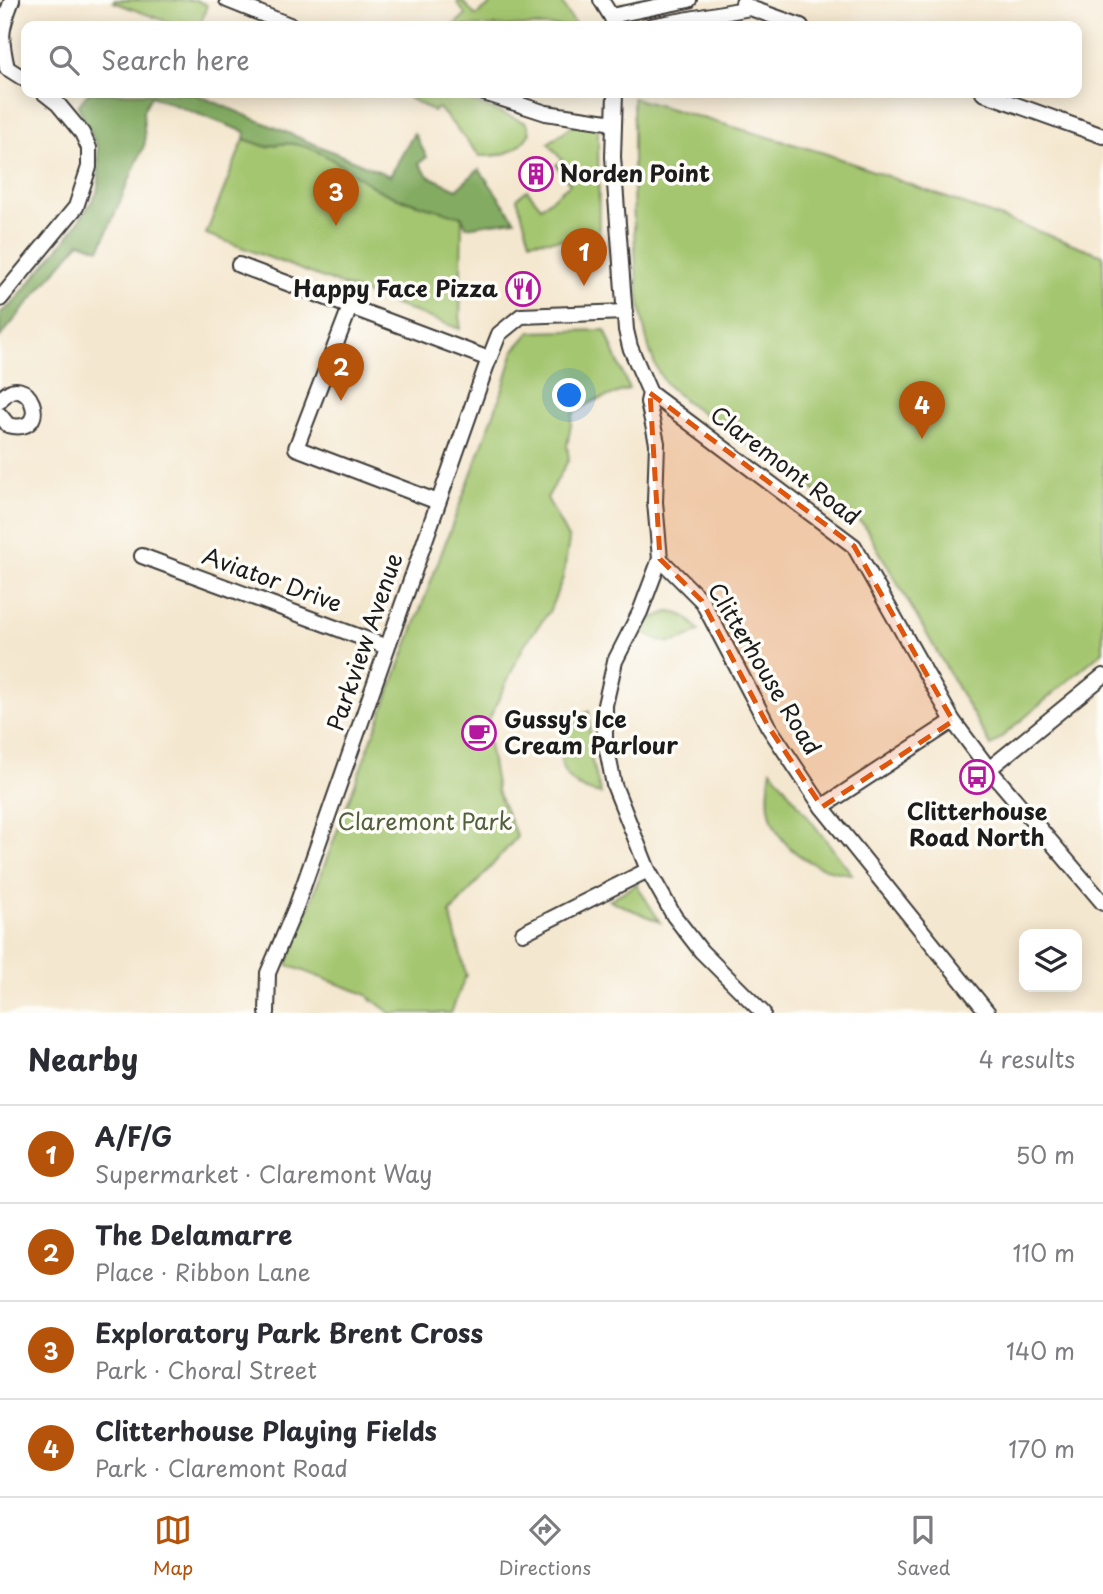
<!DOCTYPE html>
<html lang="en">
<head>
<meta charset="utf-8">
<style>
  :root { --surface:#fff; --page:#f7f7f7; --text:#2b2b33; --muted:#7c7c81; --line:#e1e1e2; --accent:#b45309 }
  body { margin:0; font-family:"Playpen Sans",sans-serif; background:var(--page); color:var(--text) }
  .controls { position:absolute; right:21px; bottom:21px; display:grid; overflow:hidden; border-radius:14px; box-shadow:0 4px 18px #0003 }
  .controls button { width:63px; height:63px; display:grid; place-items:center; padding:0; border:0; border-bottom:2px solid var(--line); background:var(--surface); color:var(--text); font:35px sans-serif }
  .you { position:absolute; left:570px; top:396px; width:24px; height:24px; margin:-18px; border:5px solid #fff; border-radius:50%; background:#1a73e8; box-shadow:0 0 0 10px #1a73e833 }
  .badge { display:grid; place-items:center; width:46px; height:46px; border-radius:50%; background:var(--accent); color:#fff; font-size:23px; font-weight:700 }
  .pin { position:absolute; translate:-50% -58px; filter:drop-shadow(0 2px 4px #0008) }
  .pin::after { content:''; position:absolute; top:37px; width:24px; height:21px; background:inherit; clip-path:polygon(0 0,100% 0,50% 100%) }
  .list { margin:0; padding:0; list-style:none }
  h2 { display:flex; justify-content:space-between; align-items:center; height:91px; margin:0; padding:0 28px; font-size:30px }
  h2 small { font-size:23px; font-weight:400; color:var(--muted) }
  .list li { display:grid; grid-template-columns:46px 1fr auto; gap:21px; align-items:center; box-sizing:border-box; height:98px; padding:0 28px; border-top:2px solid var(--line) }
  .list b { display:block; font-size:26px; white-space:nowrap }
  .list p { margin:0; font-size:23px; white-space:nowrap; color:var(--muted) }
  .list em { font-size:23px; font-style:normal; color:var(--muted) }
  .icon { flex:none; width:38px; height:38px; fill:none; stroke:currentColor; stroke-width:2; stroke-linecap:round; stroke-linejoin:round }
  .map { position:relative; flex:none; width:1103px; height:1013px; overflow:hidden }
  .search { position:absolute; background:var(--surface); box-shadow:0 4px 18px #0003; left:21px; right:21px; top:21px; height:77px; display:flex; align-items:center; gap:18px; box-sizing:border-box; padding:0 24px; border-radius:14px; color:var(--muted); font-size:26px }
  .sheet { height:483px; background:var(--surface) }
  nav { display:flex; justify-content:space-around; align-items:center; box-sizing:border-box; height:98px; border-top:2px solid var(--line); background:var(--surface); font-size:19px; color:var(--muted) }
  nav a { display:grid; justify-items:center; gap:4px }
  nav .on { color:var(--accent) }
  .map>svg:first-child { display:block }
  .green { fill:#a4c66f; stroke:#607146; stroke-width:2 }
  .forest { fill:#83ab62; stroke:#50643f; stroke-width:2 }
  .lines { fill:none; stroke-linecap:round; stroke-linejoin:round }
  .minor-casing { stroke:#3c3a37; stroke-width:18 }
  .minor { stroke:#fff; stroke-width:14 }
  .marked { fill:#de560d; fill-opacity:0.2; stroke:#de560d; stroke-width:5; stroke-dasharray:14 9; stroke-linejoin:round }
  .labels { text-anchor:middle; stroke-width:7; stroke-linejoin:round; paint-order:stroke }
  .poi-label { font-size:23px; font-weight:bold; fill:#1c1c1c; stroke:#fdfcf7; text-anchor:start }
  .street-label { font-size:23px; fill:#1c1c1c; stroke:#fdfcf7 }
  .park-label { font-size:23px; fill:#52603d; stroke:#fdfcf7 }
</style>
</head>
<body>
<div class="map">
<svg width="1103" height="1013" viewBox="0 0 1103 1013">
  <rect width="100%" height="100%" fill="#fdfcf7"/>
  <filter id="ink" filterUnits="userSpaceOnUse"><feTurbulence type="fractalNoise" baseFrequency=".0143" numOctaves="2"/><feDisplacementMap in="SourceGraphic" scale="14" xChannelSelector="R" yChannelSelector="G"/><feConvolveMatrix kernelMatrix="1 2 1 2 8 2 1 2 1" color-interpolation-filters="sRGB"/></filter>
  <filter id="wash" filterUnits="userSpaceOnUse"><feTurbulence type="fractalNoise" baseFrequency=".00686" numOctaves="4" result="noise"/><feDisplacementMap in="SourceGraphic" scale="28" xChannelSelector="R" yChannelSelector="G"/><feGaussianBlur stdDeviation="1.57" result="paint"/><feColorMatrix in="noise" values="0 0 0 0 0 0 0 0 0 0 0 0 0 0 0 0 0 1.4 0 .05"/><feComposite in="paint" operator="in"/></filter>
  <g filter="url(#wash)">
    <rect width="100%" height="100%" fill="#f4e7cf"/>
    <g class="green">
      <polygon points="114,0 196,0 207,5 200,26 179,26 113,2"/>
      <polygon points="461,0 476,16 496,0 560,0 576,26 452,26 466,15 457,3"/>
      <path d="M412,93h39l76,30 3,10c-12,19 -28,24 -50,23l-41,-48 -6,3 -24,-13z"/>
      <path d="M633,98l191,55 279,102v396l-112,95 -127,-221 -180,-125c-6,-6 -15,-12 -20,-19 -38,-53 -30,-215 -31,-283z"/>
      <polygon points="584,123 598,128 599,238 530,241 517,198 527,190 541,207 570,184 556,165 562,160 548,143 572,126"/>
      <path d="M244,139l23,8c40,-16 79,25 112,43 21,11 59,19 83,27l-2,112 -254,-95z"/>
      <polygon points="605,330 629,389 594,401 573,414 567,446 569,459 547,498 569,540 563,578 549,612 524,645 486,726 497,791 517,837 450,913 466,975 451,1013 390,1013 365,994 287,965 502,392 514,350 530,332"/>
      <path d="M668,612c14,0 23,8 31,19 -25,15 -32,15 -57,1l9,-13z"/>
      <path d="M589,711l2,47 10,36c-50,-7 -53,-60 -12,-83z"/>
      <path d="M771,769l81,105c-38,-3 -77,-26 -83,-67 -2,-13 0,-25 2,-38z"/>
      <polygon points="637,884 637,885 660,922 609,900"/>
    </g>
    <path class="forest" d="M88,93h105l197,83 24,-43 13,24 -8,6 9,13 29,13 22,-20 36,51 -49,7 -4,-10c-24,-8 -62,-16 -83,-27 -33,-18 -72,-59 -112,-43l-23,-8 1,-7 -94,-36 -8,15 2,32 -44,103 -2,3 -19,-7 -80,95v-24l12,-9 59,-71 26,-40 2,-14 -1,-31 -20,-42z"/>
  </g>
  <g filter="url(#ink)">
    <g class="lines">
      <g class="minor-casing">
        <g id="minor">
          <polyline points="227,0 292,26"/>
          <polyline points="601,0 611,16 615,26"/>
          <polyline points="743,3 750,8 801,26"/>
          <polyline points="611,16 689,0"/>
          <polyline points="651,26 750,8"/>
          <path d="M7,68c-7,-32 -7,-37 5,-68"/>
          <polyline points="7,68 26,80"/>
          <polyline points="484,93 546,113 614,123"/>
          <polyline points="615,93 613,157 626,330 630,347 650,393 854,546 953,721 989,769 1103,903"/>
          <polyline points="983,93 1103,136"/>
          <polyline points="239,265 489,359"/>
          <polyline points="0,299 76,207 89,167 89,148 82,133 58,104 44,93"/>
          <polyline points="350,307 296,448 438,502"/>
          <polyline points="650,393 648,402 657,443 655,502 660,559 702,601 768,726 822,807 988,1013"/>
          <path d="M0,401c27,-38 56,36 8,24l-8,-10"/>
          <polyline points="142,556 387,647"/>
          <polyline points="660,559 640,612 615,661 605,705 605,740 614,785 648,870 674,916 701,951 763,1013"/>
          <polyline points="989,769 1103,676"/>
          <polyline points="822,807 953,721"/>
          <polyline points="523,933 648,870"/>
          <polyline points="267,1013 268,973 296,907 486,367 499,334 521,316 625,312"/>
        </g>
      </g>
      <use href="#minor" class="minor"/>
    </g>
  </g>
  <path class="marked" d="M650,393l204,153 99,175 -131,86 -54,-81 -66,-125 -42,-42z"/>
  <defs>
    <g id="building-ring" transform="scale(1.75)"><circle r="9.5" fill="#fdfcf7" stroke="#b5179e" stroke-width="1.5"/><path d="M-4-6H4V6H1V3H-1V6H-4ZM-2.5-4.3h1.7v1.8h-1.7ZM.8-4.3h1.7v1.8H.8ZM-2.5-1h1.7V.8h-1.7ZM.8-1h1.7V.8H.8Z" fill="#b5179e"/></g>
    <g id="restaurant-ring" transform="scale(1.75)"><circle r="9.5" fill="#fdfcf7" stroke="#b5179e" stroke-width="1.5"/><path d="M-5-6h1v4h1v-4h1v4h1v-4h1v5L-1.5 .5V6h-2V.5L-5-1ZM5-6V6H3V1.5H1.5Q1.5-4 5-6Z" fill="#b5179e"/></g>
    <g id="cafe-ring" transform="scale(1.75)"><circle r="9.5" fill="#fdfcf7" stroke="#b5179e" stroke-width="1.5"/><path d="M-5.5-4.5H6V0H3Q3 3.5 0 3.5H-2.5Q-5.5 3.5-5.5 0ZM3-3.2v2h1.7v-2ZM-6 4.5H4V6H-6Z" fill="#b5179e"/></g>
    <g id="bus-ring" transform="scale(1.75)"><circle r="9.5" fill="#fdfcf7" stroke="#b5179e" stroke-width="1.5"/><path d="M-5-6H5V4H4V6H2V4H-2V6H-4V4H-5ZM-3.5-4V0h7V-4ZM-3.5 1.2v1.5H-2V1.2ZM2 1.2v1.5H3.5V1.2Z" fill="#b5179e"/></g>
  </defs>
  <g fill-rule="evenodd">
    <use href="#building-ring" x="536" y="174"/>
    <use href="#restaurant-ring" x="523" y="289"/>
    <use href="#cafe-ring" x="479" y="733"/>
    <use href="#bus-ring" x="977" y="777"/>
  </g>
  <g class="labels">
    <g class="poi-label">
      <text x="560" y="182">Norden Point</text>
      <text x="498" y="297" text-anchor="end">Happy Face Pizza</text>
      <text x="504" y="728">Gussy's Ice<tspan x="504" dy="26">Cream Parlour</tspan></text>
      <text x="977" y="820" text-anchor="middle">Clitterhouse<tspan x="977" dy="26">Road North</tspan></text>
    </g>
    <g class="street-label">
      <text transform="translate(785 466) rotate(37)" y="8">Claremont Road</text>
      <text transform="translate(272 580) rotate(20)" y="8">Aviator Drive</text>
      <text transform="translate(365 642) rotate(-71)" y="8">Parkview Avenue</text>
      <text transform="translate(764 669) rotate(59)" y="8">Clitterhouse Road</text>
    </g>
    <g class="park-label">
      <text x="425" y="830">Claremont Park</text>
    </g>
  </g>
</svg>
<div class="controls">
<button><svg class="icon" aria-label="layers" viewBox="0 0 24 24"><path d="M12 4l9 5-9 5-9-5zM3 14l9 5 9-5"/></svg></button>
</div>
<div class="you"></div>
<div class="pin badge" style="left:584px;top:286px">1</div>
<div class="pin badge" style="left:341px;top:401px">2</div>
<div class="pin badge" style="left:336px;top:226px">3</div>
<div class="pin badge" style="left:922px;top:439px">4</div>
<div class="search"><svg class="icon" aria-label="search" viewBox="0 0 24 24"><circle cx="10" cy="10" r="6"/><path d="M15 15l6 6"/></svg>Search here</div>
</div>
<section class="sheet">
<h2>Nearby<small>4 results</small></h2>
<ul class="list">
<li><span class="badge">1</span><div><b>A/F/G</b><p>Supermarket · Claremont Way</p></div><em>50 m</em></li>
<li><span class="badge">2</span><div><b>The Delamarre</b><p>Place · Ribbon Lane</p></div><em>110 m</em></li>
<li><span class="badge">3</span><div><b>Exploratory Park Brent Cross</b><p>Park · Choral Street</p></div><em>140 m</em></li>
<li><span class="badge">4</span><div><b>Clitterhouse Playing Fields</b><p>Park · Claremont Road</p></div><em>170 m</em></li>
</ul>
</section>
<nav>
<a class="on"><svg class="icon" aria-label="map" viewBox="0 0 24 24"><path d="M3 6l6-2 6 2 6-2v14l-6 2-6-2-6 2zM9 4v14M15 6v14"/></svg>Map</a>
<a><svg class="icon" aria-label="directions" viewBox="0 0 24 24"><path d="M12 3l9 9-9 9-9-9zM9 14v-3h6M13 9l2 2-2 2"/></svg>Directions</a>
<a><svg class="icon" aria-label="saved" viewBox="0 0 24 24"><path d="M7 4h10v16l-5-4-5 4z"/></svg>Saved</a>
</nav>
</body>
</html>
